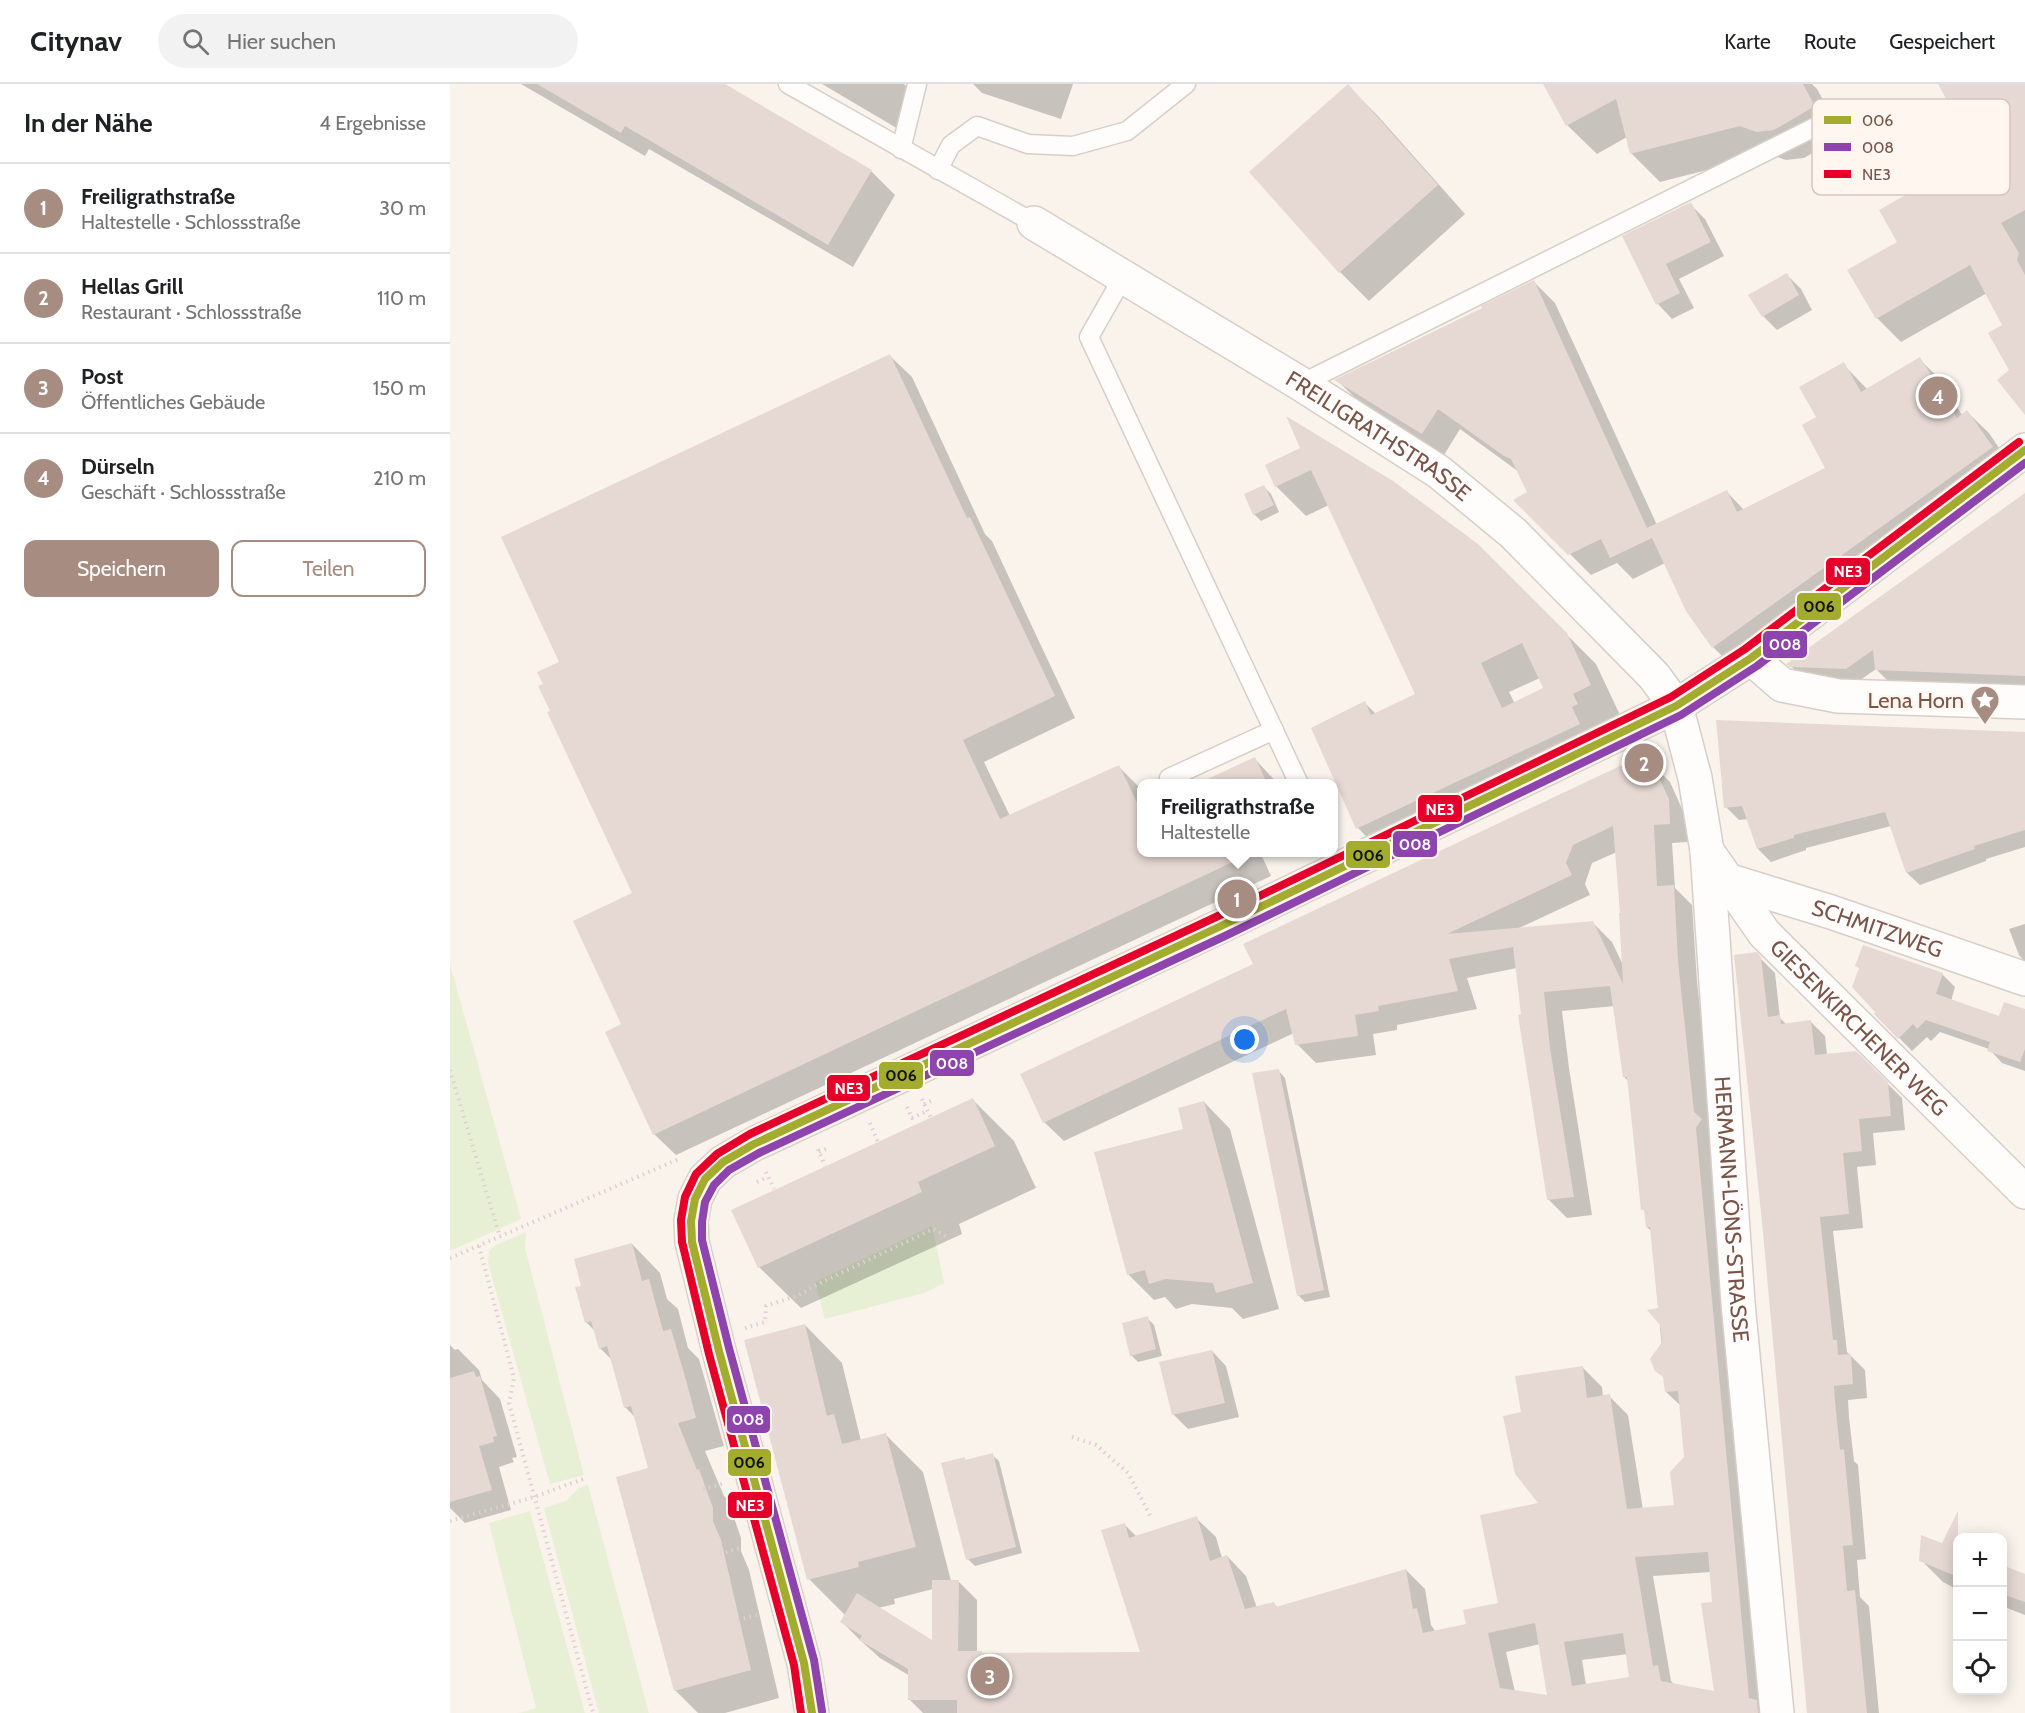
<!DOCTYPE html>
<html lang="de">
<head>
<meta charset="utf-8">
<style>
  :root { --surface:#fff; --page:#f2f2f2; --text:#202124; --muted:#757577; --line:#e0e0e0; --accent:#a78c81 }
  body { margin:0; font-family:Cabin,sans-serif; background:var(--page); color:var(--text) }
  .controls { position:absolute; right:18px; bottom:18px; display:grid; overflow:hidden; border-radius:12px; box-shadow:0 3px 15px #0003 }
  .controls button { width:54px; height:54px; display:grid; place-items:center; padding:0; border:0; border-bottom:2px solid var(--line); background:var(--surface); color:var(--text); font:30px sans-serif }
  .you { position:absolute; left:795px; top:956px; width:21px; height:21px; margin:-15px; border:4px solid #fff; border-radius:50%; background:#1a73e8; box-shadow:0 0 0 9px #1a73e833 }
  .badge { display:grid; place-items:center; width:39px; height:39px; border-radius:50%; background:var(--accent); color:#fff; font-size:20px; font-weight:700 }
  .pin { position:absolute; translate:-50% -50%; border:3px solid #fff; box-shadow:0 2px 6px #0006 }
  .popup { position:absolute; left:687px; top:695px; width:201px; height:78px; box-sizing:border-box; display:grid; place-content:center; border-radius:12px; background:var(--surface); filter:drop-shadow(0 2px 4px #0005); font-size:20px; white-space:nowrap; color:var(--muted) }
  .popup b { font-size:22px; color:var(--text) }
  .popup::after { content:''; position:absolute; left:50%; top:100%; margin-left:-12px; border:12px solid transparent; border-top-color:var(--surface) }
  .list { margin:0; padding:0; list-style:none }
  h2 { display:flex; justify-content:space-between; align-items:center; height:78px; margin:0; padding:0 24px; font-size:26px }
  h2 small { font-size:20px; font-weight:400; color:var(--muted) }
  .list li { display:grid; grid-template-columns:39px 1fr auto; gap:18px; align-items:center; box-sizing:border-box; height:90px; padding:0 24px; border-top:2px solid var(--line) }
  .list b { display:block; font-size:22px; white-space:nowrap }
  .list p { margin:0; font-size:20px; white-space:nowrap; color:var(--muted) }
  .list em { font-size:20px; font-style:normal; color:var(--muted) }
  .actions { display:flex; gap:12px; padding:18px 24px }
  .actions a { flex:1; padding:14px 0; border:2px solid var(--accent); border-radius:12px; text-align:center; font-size:21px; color:var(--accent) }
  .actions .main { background:var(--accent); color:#fff }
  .icon { flex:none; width:33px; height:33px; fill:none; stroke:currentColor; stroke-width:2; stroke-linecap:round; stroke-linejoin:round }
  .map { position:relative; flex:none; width:1575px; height:1629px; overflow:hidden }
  header { display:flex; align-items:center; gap:36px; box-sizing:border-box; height:84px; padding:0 30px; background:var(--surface); border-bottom:2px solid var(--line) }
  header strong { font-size:28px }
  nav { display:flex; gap:33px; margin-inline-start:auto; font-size:21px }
  .search { width:420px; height:54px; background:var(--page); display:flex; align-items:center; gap:15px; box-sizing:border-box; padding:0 21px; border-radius:33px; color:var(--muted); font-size:22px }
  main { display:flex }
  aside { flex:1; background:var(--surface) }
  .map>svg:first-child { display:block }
  .green { fill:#e7f0d5 }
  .shadow { fill:#0003; fill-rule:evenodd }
  .building { fill:#e6d9d3; fill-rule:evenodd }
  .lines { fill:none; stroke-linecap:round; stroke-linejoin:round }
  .lane-casing { stroke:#d8cec8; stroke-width:21 }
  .street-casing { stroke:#d8cec8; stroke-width:36 }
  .secondary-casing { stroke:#dad0ca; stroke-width:36 }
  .path { stroke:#dcd1cd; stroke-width:4; stroke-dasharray:1.5 4.5; stroke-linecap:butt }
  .lane { stroke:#fefdfc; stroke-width:18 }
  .street { stroke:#fefdfc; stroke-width:33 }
  .secondary { stroke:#fefdfc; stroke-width:33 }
  .bus-1-casing { stroke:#fff7ef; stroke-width:12 }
  .bus-2-casing { stroke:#fff7ef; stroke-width:12 }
  .bus-3-casing { stroke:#fff7ef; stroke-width:12 }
  .bus-1 { stroke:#a3ac2e; stroke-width:8 }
  .bus-2 { stroke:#8e44ad; stroke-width:8 }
  .bus-3 { stroke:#e4002b; stroke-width:8 }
  .labels { text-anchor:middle; stroke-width:5; stroke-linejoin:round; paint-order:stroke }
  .street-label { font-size:22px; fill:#7b5448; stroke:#fff7ef }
  .poi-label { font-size:22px; fill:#7b5448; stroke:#fff7ef; text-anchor:end }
  .key { fill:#fff7ef; stroke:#d7c6bd; stroke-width:1.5 }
  .key-label { font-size:16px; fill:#7b5448 }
  .line-badge { stroke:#fff7ef; stroke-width:2 }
  .badge-label { font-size:16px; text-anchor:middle; font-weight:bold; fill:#fff }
  .pale-badge-label { font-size:16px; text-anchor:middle; font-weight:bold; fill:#111 }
</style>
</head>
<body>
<header>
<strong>Citynav</strong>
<div class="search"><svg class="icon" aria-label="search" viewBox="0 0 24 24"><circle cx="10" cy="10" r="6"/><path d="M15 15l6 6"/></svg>Hier suchen</div>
<nav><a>Karte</a><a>Route</a><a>Gespeichert</a></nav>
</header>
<main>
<aside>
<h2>In der Nähe<small>4 Ergebnisse</small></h2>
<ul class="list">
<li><span class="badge">1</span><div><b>Freiligrathstraße</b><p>Haltestelle · Schlossstraße</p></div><em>30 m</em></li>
<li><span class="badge">2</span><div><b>Hellas Grill</b><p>Restaurant · Schlossstraße</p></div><em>110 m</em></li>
<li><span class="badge">3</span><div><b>Post</b><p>Öffentliches Gebäude</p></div><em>150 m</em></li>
<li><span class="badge">4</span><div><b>Dürseln</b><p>Geschäft · Schlossstraße</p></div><em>210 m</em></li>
</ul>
<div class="actions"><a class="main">Speichern</a><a>Teilen</a></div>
</aside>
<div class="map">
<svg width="1575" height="1629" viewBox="0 0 1575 1629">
  <rect width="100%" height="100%" fill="#f9f3ec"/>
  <g class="green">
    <polygon points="0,880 71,1135 0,1167"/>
    <polygon points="482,1142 494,1199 474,1209 375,1235 365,1198"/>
    <polygon points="76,1148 75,1164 134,1391 100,1400 38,1179 39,1167 44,1162"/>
    <polygon points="138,1401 199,1629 149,1629 94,1424 116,1417 129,1404"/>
    <polygon points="80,1427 135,1629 69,1629 86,1624 39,1439"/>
  </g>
  <g class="shadow">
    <polygon points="71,0 272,0 421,87 445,111 403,183 199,65 195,72"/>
    <polygon points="372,0 454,0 467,13 455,49"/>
    <polygon points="523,0 623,0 611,35 532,9"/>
    <polygon points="1095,0 1362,0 1367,5 1393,51 1354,74 1336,76 1319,70 1210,98 1181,69 1177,53 1147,70 1118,42"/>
    <polygon points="1489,0 1575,0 1575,329 1561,287 1554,241 1537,209 1451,258 1427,234 1449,159 1479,106 1532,77"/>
    <polygon points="898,2 927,31 1015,130 919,217 890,188"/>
    <polygon points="1240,120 1255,135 1274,172 1229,195 1244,224 1222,235 1208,220 1174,153"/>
    <polygon points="1337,191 1351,205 1362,226 1327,246 1313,232"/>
    <polygon points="1084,198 1105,219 1207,441 1277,408 1294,426 1377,385 1368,334 1393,280 1417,305 1469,275 1491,296 1512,331 1517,328 1539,349 1563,385 1284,584 1263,563 1215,479 1183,495 1167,479 1141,491 1066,416 1079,409 1069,388 1010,345 994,371 908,317 887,296 1034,224"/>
    <polygon points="440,272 462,293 535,450 542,457 625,634 534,678 560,732 669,683 691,705 691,768 810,768 821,792 226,1071 204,1050 173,941 184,809 102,628 95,601 111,579"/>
    <path d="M852,365l175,96 119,119 24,51 -18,8 5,11 -220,124 -29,-30 -45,-99 52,-26 11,11 41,-19 -88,-190 -23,11 -30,-30zM1090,594l5,11 -30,15 -6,-12z"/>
    <polygon points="814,403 821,410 829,428 811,437 804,430"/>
    <polygon points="1575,412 1575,603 1439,598 1426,585 1409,597 1354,595 1339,580"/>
    <polygon points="1575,649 1575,763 1536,775 1536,777 1470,801 1457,789 1441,742 1356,764 1356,766 1321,778 1308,765 1298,735 1289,736 1276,723"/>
    <polygon points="805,675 828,700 753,700"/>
    <path d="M1200,678l20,20 17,38 1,22 -16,1 3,45 17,17 5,76 16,150 54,582h-215l-12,-69 -34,8 9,40 26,21h-618l-13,-13v-24l-30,-18 -19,-17 -19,-19 4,-6 -37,-37 -4,-254 37,38 19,78 25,-6 37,37 28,109h7l19,19v53l7,2 158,-1 -17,-129 12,12 59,-19 20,19 6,21 5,-2 19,20 11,32 17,-4 4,4 128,-38 19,19 6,36 5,7 32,-7 31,-21 42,-100 -18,-91 60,-45 19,19 1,10 6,-1 19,19 15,95 32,-3 10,-49 -4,-52 -15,-14 -15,-161 -4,-4 -1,-15 -3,-3 -13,-127 -6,-5 -9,-71 -53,5 7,57 23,147 -25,3 -19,-19 -31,-231 -50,10 10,31 -80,16v5l-24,4 3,21 -60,8 -19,-19 -3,-11 -230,108 -20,-19 211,-157zM1167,768l6,113 -11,-23 -19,-19 -76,6 73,-34 -5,-11 7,-21zM1261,1488l3,31 2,90 -40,-7 -5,-5 -18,-105zM483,1505l1,54 -56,-35 17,-4 -1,-5zM1178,1570l3,24 -45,7 -4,-25z"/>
    <polygon points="1575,840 1575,878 1569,871 1559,845"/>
    <polygon points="1306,870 1325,889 1330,934 1337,941 1361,938 1375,952 1377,971 1405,968 1452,1014 1455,1046 1423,1049 1426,1081 1407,1083 1413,1144 1383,1147 1397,1268 1415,1286 1417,1314 1398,1316 1399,1333 1404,1377 1408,1381 1416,1475 1407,1476 1410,1513 1419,1522 1429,1629 1358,1629"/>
    <polygon points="1407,882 1492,890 1505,903 1501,917 1550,934 1575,926 1575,987 1552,979 1539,965 1490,948 1481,957 1477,953 1462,967 1426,930 1429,930 1410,885"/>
    <polygon points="829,987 835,994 880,1213 855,1218 848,1211"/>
    <polygon points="523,1016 564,1057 586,1104 509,1140 512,1150 351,1224 309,1183"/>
    <polygon points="754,1018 780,1045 829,1225 793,1235 782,1224 742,1220 726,1225 715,1213 704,1216 678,1190 735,1046"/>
    <polygon points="182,1160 210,1189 217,1215 228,1225 238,1264 249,1275 274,1362 255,1367 274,1412 278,1416 291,1454 291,1467 299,1486 329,1614 275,1629 248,1629 225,1606 200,1385 185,1333 175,1323 162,1276 150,1264 145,1247 136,1238 133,1203"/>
    <polygon points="697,1234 704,1241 712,1272 688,1278 681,1271"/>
    <polygon points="0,1261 5,1266 8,1265 29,1286 32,1296 50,1315 67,1373 62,1374 64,1378 49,1383 61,1426 15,1439 0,1424"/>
    <polygon points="762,1267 776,1282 789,1333 738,1345 723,1330"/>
    <polygon points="542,1371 549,1377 572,1469 525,1482 518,1475 514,1375 517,1377"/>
    <polygon points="1508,1466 1508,1506 1493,1498 1471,1476"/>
    <polygon points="1552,1483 1575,1491 1575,1531 1552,1522"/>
  </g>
  <g class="building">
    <polygon points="87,0 275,0 422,86 378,161 175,42 171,49"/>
    <polygon points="898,0 988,101 889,189 799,88"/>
    <polygon points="1093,0 1353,0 1365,22 1324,46 1306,48 1290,42 1180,70 1166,15 1116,42"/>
    <polygon points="1488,0 1575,0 1575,126 1551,139 1569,169 1567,176 1575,191 1575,331 1547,296 1559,286 1538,249 1552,241 1520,181 1426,235 1397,186 1447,158 1429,126 1475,100 1478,104 1530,76"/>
    <polygon points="1241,118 1261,158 1216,180 1230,209 1206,221 1172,152"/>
    <polygon points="1337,189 1349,211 1312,233 1298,211"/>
    <polygon points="1084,196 1197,444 1277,406 1287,428 1375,384 1352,341 1366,333 1349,303 1394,278 1411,308 1470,273 1507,334 1517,326 1543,363 1262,564 1236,527 1202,454 1160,474 1151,455 1118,471 1063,416 1077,408 1061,375 1054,372 988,325 972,350 884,296 1032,224 1031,222"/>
    <polygon points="440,270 517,434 520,433 605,612 513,656 550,735 669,681 691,727 691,768 804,768 203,1051 155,948 171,940 123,837 182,809 97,628 100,627 88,602 93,600 87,588 109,578 51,453"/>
    <path d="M836,332l107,65 85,63 89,89 24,52 -18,9 5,10 -6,3 8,17 -224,105 -45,-101 54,-27 6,14 44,-21 -104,-224 -36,17 -10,-22 35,-17zM1072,559l21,45 -41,20 -21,-45z"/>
    <polygon points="814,401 824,421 803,431 794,410"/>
    <polygon points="1575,409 1575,592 1425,586 1423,566 1396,585 1340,583 1336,580"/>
    <polygon points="1266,636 1575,648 1575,746 1524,762 1525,765 1456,789 1435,728 1344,751 1344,754 1307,765 1292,722 1274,724"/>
    <polygon points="805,673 817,699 749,699"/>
    <path d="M1189,673l12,4 18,38 1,25 -16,1 3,61 17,-1 4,76 16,151 8,7 -6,9 53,570 8,2 1,13h-801v-13h-49v-31l-49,-29 3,-4 -22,-14 17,-29 75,47v-60h27l-1,71h24v2l158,-1 -39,-122 24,-7 4,15 68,-22 13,45 17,-6 18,54 29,-7 2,5 130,-38 7,40 4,-1 6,25 43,-9 -3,-14 35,-7 -18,-88 58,-12 -23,-29 -12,-58 18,-4 -6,-36 68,-10 4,32 23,-4 17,115 47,-4 -4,-33 14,-15 -6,-66 -13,1 -2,-15 -8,-6 -5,-12 12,-17 -2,-17 -13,-15 11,-2 -8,-81h-4l-2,-18 -3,1 -14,-133h-4l-13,-91 -66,6 6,56 24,149 -27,3 -29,-185 3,-1 -8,-67 -64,12 9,32 -80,15 1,5 -24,4 3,21 -63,9 -9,-36 -243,114 -23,-49 233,-110 -10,-20zM1163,742l7,87h-1l4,71 -30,-63 -146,13 125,-59 -6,-12 7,-18zM1258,1468l4,50 -11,1 13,88 -53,-10 -3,-16 -5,1 -18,-109zM1085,1539l12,72 -47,-7 -12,-55zM1173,1549l6,44 -57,9 -8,-44z"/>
    <polygon points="1413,861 1493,889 1486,910 1549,932 1554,918 1575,925 1575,965 1570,978 1537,967 1540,958 1476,936 1467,945 1463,940 1448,955 1423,929 1426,929 1402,903 1409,884 1405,882"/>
    <polygon points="1307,868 1311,873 1318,933 1330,931 1331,940 1361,936 1365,971 1406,967 1438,998 1441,1032 1409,1035 1412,1067 1393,1069 1399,1130 1370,1133 1383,1256 1387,1256 1388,1271 1401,1270 1403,1300 1384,1302 1385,1317 1390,1366 1394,1365 1403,1461 1393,1462 1397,1507 1405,1506 1417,1629 1357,1629 1312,1138 1284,871"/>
    <polygon points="829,985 874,1206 847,1212 802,989"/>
    <polygon points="523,1014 545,1062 468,1098 472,1108 308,1184 281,1126"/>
    <polygon points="754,1017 803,1199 766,1209 763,1199 716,1195 699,1200 695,1186 677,1191 644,1068 733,1045 728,1024"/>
    <polygon points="182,1159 192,1197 199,1195 213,1247 221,1245 236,1296 246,1334 228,1339 247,1386 249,1385 263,1424 263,1437 271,1456 301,1586 224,1607 166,1393 198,1384 181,1322 174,1324 157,1262 149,1265 141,1237 135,1239 125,1203 131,1202 124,1175"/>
    <polygon points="698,1232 706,1265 680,1272 672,1239"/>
    <polygon points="355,1240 377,1332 384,1330 392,1360 436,1349 466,1463 408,1478 409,1483 357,1496 294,1256"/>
    <polygon points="762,1266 775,1319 722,1331 709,1278"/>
    <polygon points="24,1287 26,1293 30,1292 47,1352 43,1353 44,1358 29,1362 42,1406 0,1418 0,1294"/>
    <polygon points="543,1369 566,1463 516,1476 491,1379 515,1373 515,1376"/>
    <polygon points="1508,1427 1508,1493 1469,1477 1471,1451 1492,1459"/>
    <polygon points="1552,1481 1575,1490 1575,1518 1552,1510"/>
  </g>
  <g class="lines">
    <g class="lane-casing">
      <g id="lane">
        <polyline points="338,0 584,139"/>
        <polyline points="451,65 467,0"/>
        <polyline points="488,86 501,61 527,42 578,60 623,62 677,47 736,0"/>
        <polyline points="673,193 639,253 849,700"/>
        <polyline points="851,300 1393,29"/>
        <polyline points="719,694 824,646"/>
      </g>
    </g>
    <g class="street-casing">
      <g id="street">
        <path id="s1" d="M584,139l267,161 138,88 74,61 141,143 22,30 19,72 12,73 31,452 39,410"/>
        <polyline points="1301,574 1332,601 1388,612 1575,618"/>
        <path id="s2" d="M1257,767l57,82 261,259"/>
        <path id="s3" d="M1277,796l104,32 194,67"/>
      </g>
    </g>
    <g class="secondary-casing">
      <polyline id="secondary" points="362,1629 354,1579 269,1267 242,1158 241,1137 245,1115 255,1095 273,1078 304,1060 771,842 1226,622 1301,574 1575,366"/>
    </g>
    <g class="path">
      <polyline points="0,986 50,1153"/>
      <polyline points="472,1015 481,1034"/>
      <polyline points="474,1020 483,1016"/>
      <polyline points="457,1023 462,1034 477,1027"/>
      <polyline points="420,1039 428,1058"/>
      <polyline points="368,1065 375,1082"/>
      <polyline points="369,1068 378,1064"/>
      <polyline points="316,1088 324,1105"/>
      <polyline points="307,1098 318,1093"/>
      <polyline points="29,1162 64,1294 59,1319 143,1629"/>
      <polyline points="0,1174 229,1075"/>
      <polyline points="295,1244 315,1238 316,1222 349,1211 366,1201 483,1145 499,1154"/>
      <polyline points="622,1353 646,1361 678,1389 702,1435"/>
      <polyline points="253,1405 272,1400"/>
      <polyline points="0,1437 84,1413 133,1395"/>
      <polyline points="270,1470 290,1464"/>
      <polyline points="288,1536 310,1530"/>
    </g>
    <use href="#lane" class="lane"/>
    <use href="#street" class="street"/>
    <use href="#secondary" class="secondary"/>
    <g class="bus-1-casing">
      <polyline id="bus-1" points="362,1629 354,1579 269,1267 242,1158 241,1137 245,1115 255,1095 273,1078 304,1060 771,842 1226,622 1301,574 1575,366"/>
    </g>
    <g class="bus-2-casing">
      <polyline id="bus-2" points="372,1627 364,1576 279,1264 252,1156 252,1138 255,1118 264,1101 279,1086 309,1069 775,852 1231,631 1307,582 1575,379"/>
    </g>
    <g class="bus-3-casing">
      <polyline id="bus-3" points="351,1629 344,1581 259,1270 232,1158 231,1136 235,1113 246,1090 267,1070 300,1050 766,833 1221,613 1295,565 1569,358"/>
    </g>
    <use href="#bus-1" class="bus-1"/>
    <use href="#bus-2" class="bus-2"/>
    <use href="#bus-3" class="bus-3"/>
  </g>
  <defs>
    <g id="sight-pin" transform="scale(1.5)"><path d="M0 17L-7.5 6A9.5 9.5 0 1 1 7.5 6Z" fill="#a78c81" stroke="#fff7ef"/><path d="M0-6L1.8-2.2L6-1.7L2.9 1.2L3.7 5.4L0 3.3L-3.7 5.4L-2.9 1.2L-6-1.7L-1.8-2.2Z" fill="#fff"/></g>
  </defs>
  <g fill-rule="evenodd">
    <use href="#sight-pin" x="1535" y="616"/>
  </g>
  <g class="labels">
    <g class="street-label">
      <text dy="8" stroke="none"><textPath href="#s1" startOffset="405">FREILIGRATHSTRASSE</textPath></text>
      <text dy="8" stroke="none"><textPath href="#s3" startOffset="158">SCHMITZWEG</textPath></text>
      <text dy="8" stroke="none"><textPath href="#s2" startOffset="234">GIESENKIRCHENER WEG</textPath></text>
      <text dy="8" stroke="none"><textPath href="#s1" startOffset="1317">HERMANN-LÖNS-STRASSE</textPath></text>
    </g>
    <g class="poi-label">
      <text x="1514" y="624">Lena Horn</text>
    </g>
  </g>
  <rect x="1362" y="15" width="198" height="96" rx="9" class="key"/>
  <rect x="1374" y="32" width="27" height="8" fill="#a3ac2e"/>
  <rect x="1374" y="59" width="27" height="8" fill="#8e44ad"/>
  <rect x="1374" y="86" width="27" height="8" fill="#e4002b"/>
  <g class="key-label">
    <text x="1412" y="42">006</text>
    <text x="1412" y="69">008</text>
    <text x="1412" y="96">NE3</text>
  </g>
  <g class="line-badge">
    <rect x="1375" y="473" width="46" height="29" rx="6" fill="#e4002b"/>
    <rect x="1346" y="508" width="46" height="29" rx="6" fill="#a3ac2e"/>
    <rect x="1312" y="546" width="46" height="29" rx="6" fill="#8e44ad"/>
    <rect x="967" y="710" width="46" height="29" rx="6" fill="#e4002b"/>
    <rect x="942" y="746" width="46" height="28" rx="6" fill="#8e44ad"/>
    <rect x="895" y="756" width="46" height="29" rx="6" fill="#a3ac2e"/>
    <rect x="479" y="965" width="46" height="28" rx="6" fill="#8e44ad"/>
    <rect x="428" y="977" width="46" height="29" rx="6" fill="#a3ac2e"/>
    <rect x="376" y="990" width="45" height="28" rx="6" fill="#e4002b"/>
    <rect x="276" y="1321" width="45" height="29" rx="6" fill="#8e44ad"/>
    <rect x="277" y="1364" width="45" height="29" rx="6" fill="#a3ac2e"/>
    <rect x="277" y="1407" width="46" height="28" rx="6" fill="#e4002b"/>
  </g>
  <g class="badge-label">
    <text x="1398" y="493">NE3</text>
    <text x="1335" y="566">008</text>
    <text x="990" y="731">NE3</text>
    <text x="965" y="766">008</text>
    <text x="502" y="985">008</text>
    <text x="399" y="1010">NE3</text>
    <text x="298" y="1341">008</text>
    <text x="300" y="1427">NE3</text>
  </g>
  <g class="pale-badge-label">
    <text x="1369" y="528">006</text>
    <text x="918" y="777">006</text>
    <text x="451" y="997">006</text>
    <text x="299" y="1384">006</text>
  </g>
</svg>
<div class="controls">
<button>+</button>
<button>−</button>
<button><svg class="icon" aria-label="locate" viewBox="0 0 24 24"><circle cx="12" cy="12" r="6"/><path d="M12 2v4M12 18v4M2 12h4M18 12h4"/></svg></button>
</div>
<div class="you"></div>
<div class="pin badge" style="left:787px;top:815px">1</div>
<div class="popup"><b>Freiligrathstraße</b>Haltestelle</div>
<div class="pin badge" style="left:1194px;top:679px">2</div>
<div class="pin badge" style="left:540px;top:1592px">3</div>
<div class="pin badge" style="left:1488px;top:312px">4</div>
</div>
</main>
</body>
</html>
